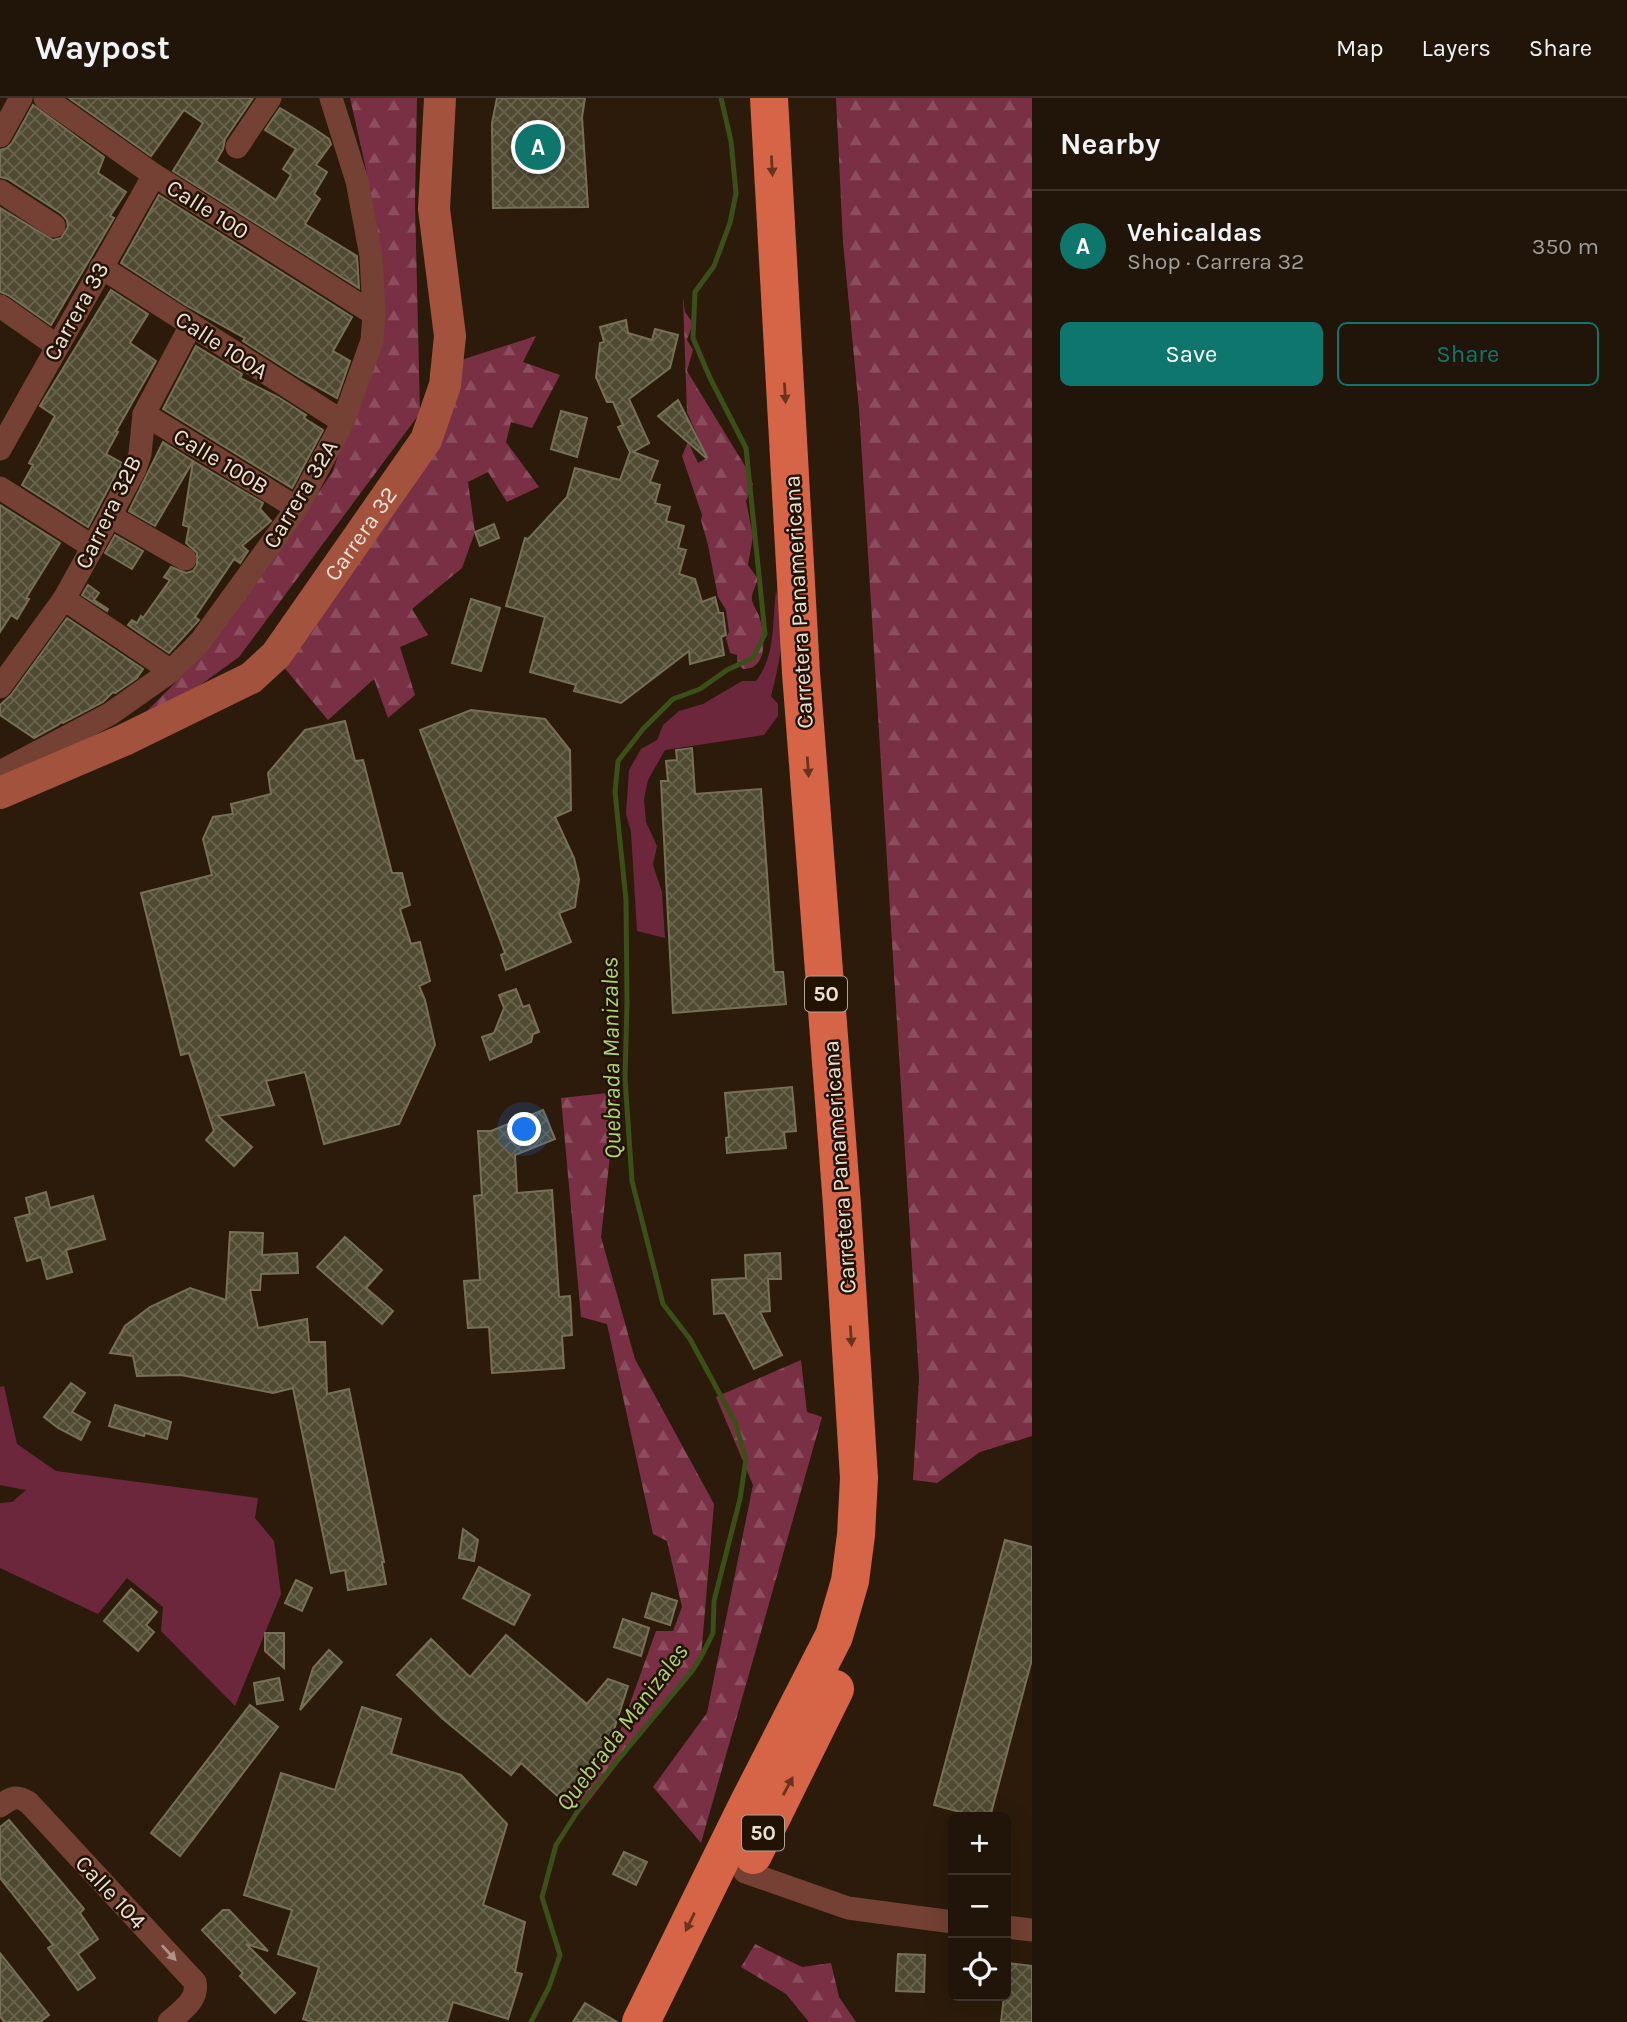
<!DOCTYPE html>
<html lang="en">
<head>
<meta charset="utf-8">
<style>
  :root { --surface:#211408; --page:#291d12; --text:#f1f3f6; --muted:#a29e9c; --line:#3e3329; --accent:#0f766e }
  body { margin:0; font-family:Karla,sans-serif; background:var(--page); color:var(--text) }
  .controls { position:absolute; right:21px; bottom:21px; display:grid; overflow:hidden; border-radius:10px; box-shadow:0 7px 28px #0002 }
  .controls button { width:63px; height:63px; display:grid; place-items:center; padding:0; border:0; border-bottom:2px solid var(--line); background:var(--surface); color:var(--text); font:35px sans-serif }
  .you { position:absolute; left:525px; top:1032px; width:24px; height:24px; margin:-18px; border:5px solid #fff; border-radius:50%; background:#1a73e8; box-shadow:0 0 0 10px #1a73e833 }
  .badge { display:grid; place-items:center; width:46px; height:46px; border-radius:50%; background:var(--accent); color:#fff; font-size:23px; font-weight:700 }
  .pin { position:absolute; translate:-50% -50%; border:4px solid #fff; box-shadow:0 2px 7px #0006 }
  .list { margin:0; padding:0; list-style:none }
  h2 { display:flex; justify-content:space-between; align-items:center; height:91px; margin:0; padding:0 28px; font-size:30px }
  h2 small { font-size:23px; font-weight:400; color:var(--muted) }
  .list li { display:grid; grid-template-columns:46px 1fr auto; gap:21px; align-items:center; box-sizing:border-box; height:112px; padding:0 28px; border-top:2px solid var(--line) }
  .list b { display:block; font-size:26px; white-space:nowrap }
  .list p { margin:0; font-size:23px; white-space:nowrap; color:var(--muted) }
  .list em { font-size:23px; font-style:normal; color:var(--muted) }
  .actions { display:flex; gap:14px; padding:21px 28px }
  .actions a { flex:1; padding:16px 0; border:2px solid var(--accent); border-radius:10px; text-align:center; font-size:24px; color:var(--accent) }
  .actions .main { background:var(--accent); color:#fff }
  .icon { flex:none; width:38px; height:38px; fill:none; stroke:currentColor; stroke-width:2; stroke-linecap:round; stroke-linejoin:round }
  .map { position:relative; flex:none; width:1032px; height:1924px; overflow:hidden }
  header { display:flex; align-items:center; gap:42px; box-sizing:border-box; height:98px; padding:0 35px; background:var(--surface); border-bottom:2px solid var(--line) }
  header strong { font-size:33px }
  nav { display:flex; gap:38px; margin-inline-start:auto; font-size:24px }
  main { display:flex }
  aside { flex:1; background:var(--surface) }
  .map>svg:first-child { display:block }
  .forest { fill:url(#forest-firs) }
  .park { fill:#6d273c }
  .lines { fill:none; stroke-linecap:round; stroke-linejoin:round }
  .stream { stroke:#3b4f18; stroke-width:5 }
  .building { fill:url(#building-cross-hatch); stroke:#777057; stroke-width:2 }
  .minor { stroke:#744134; stroke-width:23 }
  .secondary { stroke:#a2523d; stroke-width:32 }
  .trunk { stroke:#d66446; stroke-width:38 }
  .oneway { fill:#6a331e }
  .oneway2 { fill:#b09185 }
  .labels { text-anchor:middle; stroke-width:5; stroke-linejoin:round; paint-order:stroke }
  .shield { fill:#221203; stroke:#afa397; stroke-width:2 }
  .shield-label { font-size:21px; font-weight:bold; fill:#ece1d6 }
  .street-label { font-size:23px; fill:#ece1d6; stroke:#221203 }
  .water-label { font-size:24px; font-style:italic; fill:#afd672; stroke:#221203 }
</style>
</head>
<body>
<header>
<strong>Waypost</strong>
<nav><a>Map</a><a>Layers</a><a>Share</a></nav>
</header>
<main>
<div class="map">
<svg width="1032" height="1924" viewBox="0 0 1032 1924">
  <defs>
    <pattern id="forest-firs" width="22" height="20" patternUnits="userSpaceOnUse" patternTransform="scale(1.75)"><rect width="22" height="20" fill="#793045"/><path d="M5 1l3.5 6h-7zM16 11l3.5 6h-7z" fill="#8c4e5f"/></pattern>
    <pattern id="building-cross-hatch" width="8" height="8" patternUnits="userSpaceOnUse" patternTransform="scale(1.75)"><rect width="8" height="8" fill="#504a32"/><path d="M0 0l8 8M0 8l8-8" fill="none" stroke="#69644f"/></pattern>
  </defs>
  <rect width="100%" height="100%" fill="#2c1b0a"/>
  <g class="forest">
    <polygon points="350,0 417,0 415,104 420,315 239,559 185,598 140,620 188,572 267,471 333,373 381,226 366,71"/>
    <polygon points="836,0 1032,0 1032,1338 980,1354 937,1385 913,1382 919,1280 859,311 843,144"/>
    <path d="M683,200l2,14 8,11 -6,17 6,10 -6,21 58,95 8,18 -7,17 7,35 -5,29 10,14c-2,6 -7,15 -6,21 1,5 5,11 7,16 6,17 10,54 -16,53l-6,-7v-7l-7,-2 -4,-15 3,-6 -3,-22 -8,-13 -10,-52 -7,-25 1,-5 -20,-59 6,-14 10,21 9,-5 -20,-46z"/>
    <polygon points="536,238 523,264 560,277 532,330 511,324 506,344 539,389 507,404 488,374 468,384 475,434 462,470 412,511 428,537 400,549 415,597 388,620 374,581 328,622 282,567 461,262"/>
    <polygon points="617,994 601,1139 635,1261 714,1406 701,1559 582,1712 562,1702 614,1650 656,1533 673,1533 682,1509 667,1443 653,1436 607,1226 581,1219 561,1000"/>
    <polygon points="801,1262 807,1314 822,1319 701,1745 653,1689 707,1615 753,1387 716,1299"/>
    <polygon points="755,1846 802,1869 831,1865 839,1899 856,1924 809,1924 786,1896 741,1869"/>
  </g>
  <g class="park">
    <path d="M776,493c12,34 4,71 -5,105l7,8v12l-14,19 -99,15 -17,30 -4,19 2,23 11,24 -4,19 9,27 3,46 -28,-7 -6,-99 -5,-18 3,-44 12,-21 16,-9 6,-15 16,-14 24,-7 39,-23h14c20,-25 16,-59 20,-90z"/>
    <polygon points="4,1288 17,1346 56,1373 258,1400 255,1420 274,1443 281,1496 235,1608 161,1533 163,1509 127,1480 98,1516 0,1470 0,1405 12,1404 26,1392 0,1387 0,1289"/>
  </g>
  <g class="lines">
    <polyline class="stream" points="531,1924 549,1889 560,1857 542,1799 556,1747 587,1699 693,1572 701,1559 713,1535 714,1503 740,1401 746,1361 735,1324 690,1241 663,1206 632,1083 625,980 627,905 626,802 615,694 618,663 643,631 673,601 700,591 727,572 753,560 765,536 746,350 710,280 693,240 695,194 714,168 730,125 736,95 731,43 721,0"/>
  </g>
  <g class="building">
    <polygon points="69,0 253,0 225,41 223,51 216,63 276,102 291,77 283,71 296,51 265,32 280,10 313,30 329,41 331,46 316,67 327,74 314,96 320,101 305,126 357,158 359,190 173,73 203,25 184,12 151,58"/>
    <polygon points="497,0 585,0 582,19 588,109 493,110 492,25"/>
    <polygon points="33,7 104,59 98,75 126,94 110,118 114,120 51,227 8,197 0,194 0,110 53,142 61,140 68,129 67,122 62,116 8,81 0,79 0,52 7,50 12,45"/>
    <polygon points="159,97 352,219 333,253 350,263 337,300 299,279 243,243 245,240 187,208 121,165"/>
    <polygon points="111,192 148,216 130,245 156,263 116,333 118,334 106,356 122,365 88,429 22,387 33,367 29,365 55,318 40,308"/>
    <polygon points="626,222 628,235 652,242 655,231 678,237 670,270 629,301 649,345 633,354 658,363 650,384 660,387 655,405 670,409 666,423 684,428 678,450 686,452 679,476 695,481 702,504 715,499 719,515 723,515 726,537 721,539 724,557 690,566 689,553 621,605 574,593 576,587 530,574 545,519 506,508 525,440 528,441 567,399 575,370 620,382 630,354 618,329 623,327 613,304 607,304 596,279 600,245 604,244 600,229"/>
    <polygon points="196,248 242,276 240,280 278,299 306,317 304,320 323,332 292,390 163,311"/>
    <polygon points="678,302 707,359 706,360 658,318"/>
    <polygon points="561,313 587,320 577,359 551,351"/>
    <polygon points="163,344 193,363 155,428 129,413"/>
    <polygon points="193,363 263,405 260,411 271,423 242,448 248,453 240,465 234,461 195,519 199,522 169,555 128,527 132,522 137,525 141,518 143,520 170,482 164,479 171,469 186,475 193,473 197,467 197,455 186,445 189,429 183,427"/>
    <polygon points="0,407 60,445 26,500 29,501 17,521 11,517 0,534"/>
    <polygon points="494,426 499,440 480,448 475,434"/>
    <polygon points="115,437 143,453 132,471 105,455"/>
    <polygon points="88,487 99,495 94,502 108,511 107,513 82,497"/>
    <polygon points="471,501 500,510 481,573 452,565"/>
    <polygon points="67,520 143,571 137,580 115,595 113,594 103,604 63,625 61,624 58,627 34,640 0,617 0,607 11,597"/>
    <polygon points="471,612 545,621 570,652 571,712 555,719 574,760 579,781 575,809 559,815 571,844 506,872 501,857 505,855 499,839 420,632"/>
    <polygon points="345,623 355,663 363,662 392,775 402,775 410,807 400,811 411,846 420,844 430,883 419,888 425,902 435,947 399,1026 324,1046 305,974 266,983 274,1007 218,1018 252,1049 234,1068 206,1042 214,1033 189,955 181,957 141,795 212,777 203,741 213,719 233,716 231,706 271,696 268,675 305,632"/>
    <polygon points="692,650 695,696 761,691 774,874 783,874 786,906 673,915 661,683 668,683 666,663 677,662 676,652"/>
    <polygon points="516,891 523,909 529,907 539,934 533,936 531,944 490,962 482,939 494,935 504,910 499,897"/>
    <polygon points="792,989 796,1033 784,1034 786,1050 727,1055 726,1040 729,1039 725,995"/>
    <polygon points="543,1012 555,1041 515,1057 517,1095 552,1092 559,1199 570,1198 572,1237 562,1238 564,1270 492,1275 489,1229 468,1230 464,1183 480,1182 474,1098 482,1097 478,1033 491,1033"/>
    <polygon points="46,1094 50,1110 93,1098 105,1141 66,1152 72,1174 47,1181 41,1159 27,1163 15,1120 30,1116 26,1100"/>
    <polygon points="230,1134 263,1135 262,1157 297,1155 298,1175 261,1176 260,1192 250,1192 258,1230 307,1221 309,1244 325,1244 327,1296 349,1291 384,1464 382,1464 386,1486 348,1492 345,1472 331,1475 293,1290 273,1295 181,1277 137,1278 133,1258 110,1255 125,1228 150,1209 190,1190 226,1202"/>
    <polygon points="345,1139 382,1172 366,1190 393,1213 382,1226 317,1169"/>
    <polygon points="780,1155 781,1181 768,1181 770,1213 760,1214 782,1257 754,1271 725,1215 714,1216 712,1182 746,1180 745,1157"/>
    <polygon points="71,1285 85,1295 72,1314 90,1324 81,1342 58,1330 44,1319"/>
    <polygon points="115,1307 171,1324 167,1341 145,1335 144,1338 109,1328"/>
    <polygon points="463,1431 478,1442 474,1463 459,1460"/>
    <polygon points="1005,1442 1032,1449 1032,1561 990,1719 979,1719 934,1707"/>
    <polygon points="479,1469 530,1497 514,1527 463,1500"/>
    <polygon points="296,1482 312,1490 302,1513 285,1505"/>
    <polygon points="131,1491 157,1514 146,1527 154,1534 138,1553 104,1523"/>
    <polygon points="652,1495 677,1503 670,1527 645,1519"/>
    <polygon points="623,1521 649,1530 641,1558 614,1549"/>
    <polygon points="265,1535 284,1535 284,1570 265,1553"/>
    <polygon points="506,1537 587,1606 608,1581 628,1588 608,1650 562,1702 521,1665 511,1677 443,1621 397,1577 431,1541 470,1579"/>
    <polygon points="329,1552 342,1564 300,1612 313,1570"/>
    <polygon points="279,1580 283,1602 257,1606 254,1585"/>
    <polygon points="250,1607 278,1629 180,1758 151,1735"/>
    <polygon points="362,1609 401,1621 391,1656 461,1677 507,1726 483,1807 525,1824 515,1874 522,1876 508,1921 453,1904 447,1924 312,1924 303,1921 319,1869 278,1856 292,1812 244,1797 281,1675 335,1692"/>
    <polygon points="9,1722 84,1811 80,1815 98,1841 78,1856 95,1880 78,1892 48,1850 53,1847 0,1780 0,1729"/>
    <polygon points="624,1754 647,1764 636,1787 613,1776"/>
    <polygon points="223,1812 229,1812 268,1853 246,1846 295,1895 275,1915 240,1878 243,1875 202,1832"/>
    <polygon points="0,1855 49,1917 40,1924 4,1924 0,1918"/>
    <polygon points="898,1856 925,1857 924,1894 896,1893"/>
    <polygon points="1008,1865 1032,1868 1032,1924 1001,1924 1004,1898 1006,1898"/>
    <polygon points="585,1905 617,1924 573,1924"/>
  </g>
  <g class="lines">
    <g class="minor">
      <polyline points="45,0 154,77 374,216"/>
      <polyline points="0,38 21,0"/>
      <polyline points="237,49 270,0"/>
      <polyline points="0,93 54,128"/>
      <polyline points="101,169 343,324"/>
      <polyline points="0,208 57,248"/>
      <polyline points="144,316 297,410"/>
      <polyline points="0,351 154,77"/>
      <polyline points="0,390 93,449"/>
      <polyline points="110,418 185,461"/>
      <polyline points="64,501 171,573"/>
      <polyline points="0,589 64,501 110,418 135,371 140,356 144,316 191,227"/>
      <polyline points="0,674 110,616 171,573 200,544 297,410 343,324 372,243 374,216 371,158 357,83 331,0"/>
      <path d="M0,1708c11,-8 16,-12 29,-3l166,179c4,18 -14,29 -26,40"/>
      <polyline points="745,1774 848,1810 953,1824"/>
      <polyline points="1006,1829 1032,1832"/>
    </g>
    <path class="secondary" id="s1" d="M0,695l124,-53 127,-62 25,-23 150,-215 19,-55 5,-49 -16,-127 6,-111"/>
    <g class="trunk">
      <polyline points="753,1757 835,1591"/>
      <polyline points="641,1924 745,1712 834,1538 850,1483 856,1437 859,1380 842,1107 801,575 769,0"/>
    </g>
  </g>
  <defs><path id="oneway-solid" d="M-6-.8H1V-3.2L6.5 0L1 3.2V.8H-6Z" transform="scale(1.75)"/></defs>
  <g class="oneway">
    <use href="#oneway-solid" transform="translate(772 68) rotate(87)"/>
    <use href="#oneway-solid" transform="translate(785 295) rotate(87)"/>
    <use href="#oneway-solid" transform="translate(808 669) rotate(86)"/>
    <use href="#oneway-solid" transform="translate(851 1238) rotate(86)"/>
    <use href="#oneway-solid" transform="translate(788 1688) rotate(-62)"/>
    <use href="#oneway-solid" transform="translate(690 1824) rotate(116)"/>
  </g>
  <use class="oneway2" href="#oneway-solid" transform="translate(169 1855) rotate(47)"/>
  <g class="labels">
    <g class="shield">
      <rect x="805" y="878.5" width="42" height="35" rx="5"/>
      <rect x="742" y="1717.5" width="42" height="35" rx="5"/>
    </g>
    <g class="shield-label">
      <text x="826" y="903">50</text>
      <text x="763" y="1742">50</text>
    </g>
    <g class="street-label">
      <text transform="translate(208 111) rotate(32)" y="8">Calle 100</text>
      <text transform="translate(76 213) rotate(-61)" y="8">Carrera 33</text>
      <text transform="translate(222 247) rotate(33)" y="8">Calle 100A</text>
      <text transform="translate(221 363) rotate(31)" y="8">Calle 100B</text>
      <text transform="translate(300 396) rotate(-59)" y="8">Carrera 32A</text>
      <text transform="translate(108 414) rotate(-64)" y="8">Carrera 32B</text>
      <text dy="8" stroke="none"><textPath href="#s1" startOffset="458">Carrera 32</textPath></text>
      <text transform="translate(798 504) rotate(-93)" y="8">Carretera Panamericana</text>
      <text transform="translate(839 1069) rotate(-94)" y="8">Carretera Panamericana</text>
      <text transform="translate(111 1794) rotate(47)" y="8">Calle 104</text>
    </g>
    <g class="water-label">
      <text transform="translate(611 960) rotate(-91)" y="8">Quebrada Manizales</text>
      <text transform="translate(622 1629) rotate(-53)" y="8">Quebrada Manizales</text>
    </g>
  </g>
</svg>
<div class="controls">
<button>+</button>
<button>−</button>
<button><svg class="icon" aria-label="locate" viewBox="0 0 24 24"><circle cx="12" cy="12" r="6"/><path d="M12 2v4M12 18v4M2 12h4M18 12h4"/></svg></button>
</div>
<div class="you"></div>
<div class="pin badge" style="left:538px;top:49px">A</div>
</div>
<aside>
<h2>Nearby<small></small></h2>
<ul class="list">
<li><span class="badge">A</span><div><b>Vehicaldas</b><p>Shop · Carrera 32</p></div><em>350 m</em></li>
</ul>
<div class="actions"><a class="main">Save</a><a>Share</a></div>
</aside>
</main>
</body>
</html>
